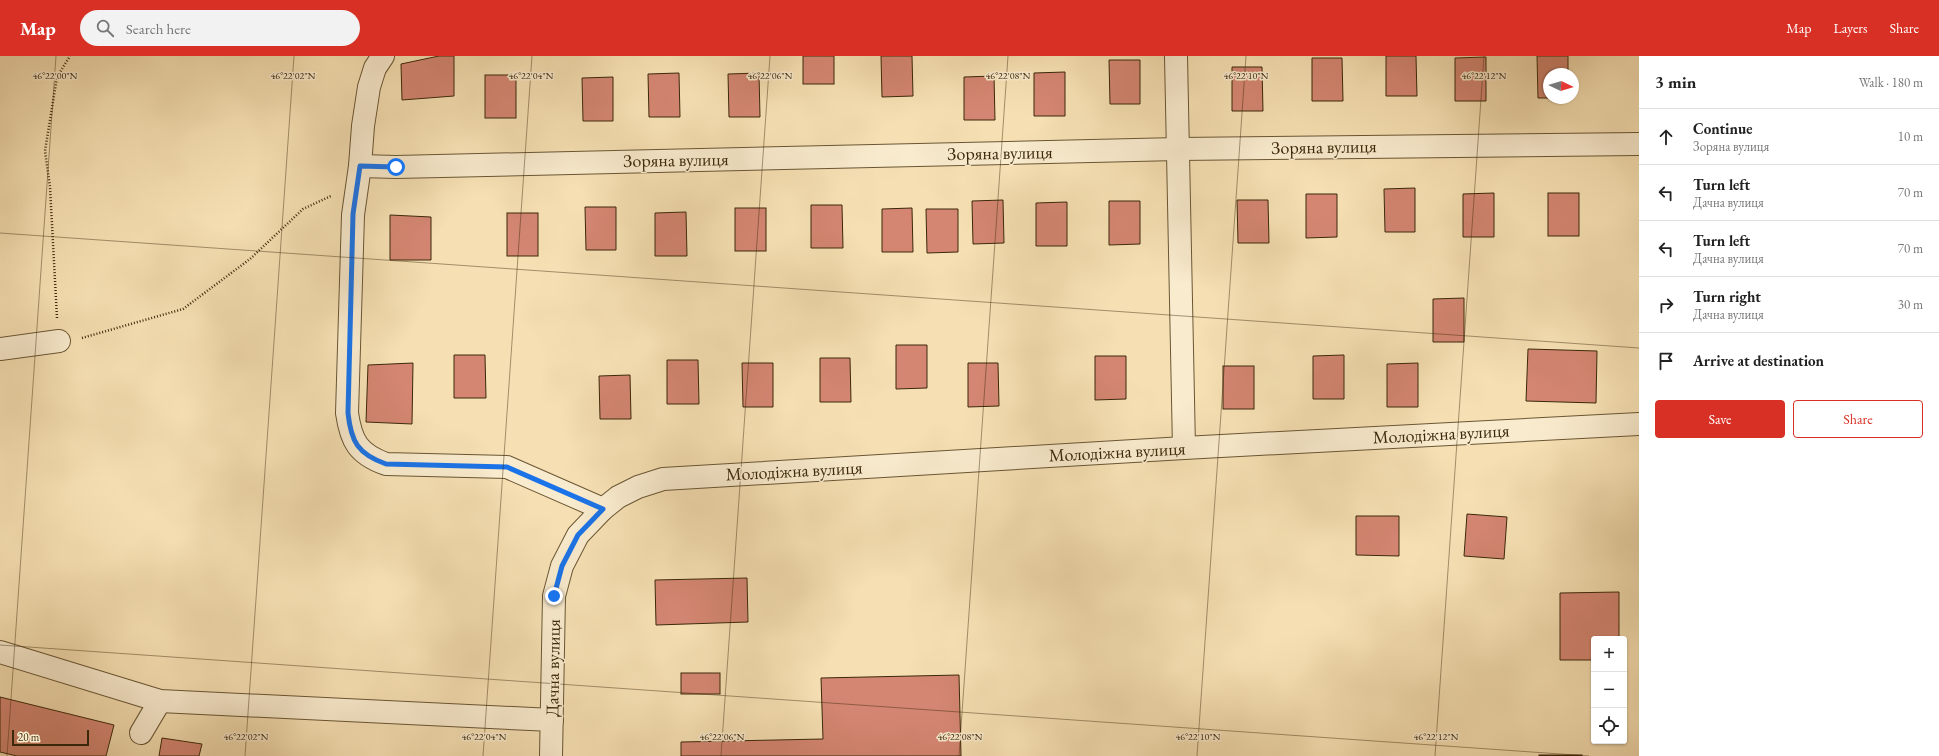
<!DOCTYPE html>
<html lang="en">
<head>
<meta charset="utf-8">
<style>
  :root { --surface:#fff; --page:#f2f2f2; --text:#222; --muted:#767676; --line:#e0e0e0; --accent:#d93025 }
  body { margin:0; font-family:"EB Garamond",serif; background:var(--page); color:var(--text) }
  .controls { position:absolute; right:12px; bottom:12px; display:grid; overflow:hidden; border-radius:4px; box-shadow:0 1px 3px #0004 }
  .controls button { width:36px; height:36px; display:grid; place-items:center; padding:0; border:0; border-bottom:1px solid var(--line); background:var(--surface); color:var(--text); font:20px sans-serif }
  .compass { position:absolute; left:1543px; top:12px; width:36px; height:36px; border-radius:50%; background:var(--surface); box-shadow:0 1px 3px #0004; rotate:94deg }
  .scale { position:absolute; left:12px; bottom:10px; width:77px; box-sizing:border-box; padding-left:4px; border:2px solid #3b280a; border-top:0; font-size:11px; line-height:14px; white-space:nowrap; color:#3b280a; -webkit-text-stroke:3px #f9ebce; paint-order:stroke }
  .stop { position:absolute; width:12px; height:12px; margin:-9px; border:3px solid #1a73e8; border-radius:50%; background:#fff }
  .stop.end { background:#1a73e8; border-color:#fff; box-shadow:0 1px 4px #0008 }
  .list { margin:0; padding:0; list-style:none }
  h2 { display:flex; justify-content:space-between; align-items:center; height:52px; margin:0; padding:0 16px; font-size:17px }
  h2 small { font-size:13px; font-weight:400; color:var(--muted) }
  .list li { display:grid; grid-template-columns:26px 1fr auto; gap:12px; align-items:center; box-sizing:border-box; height:56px; padding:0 16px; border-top:1px solid var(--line) }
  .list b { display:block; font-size:15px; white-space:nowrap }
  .list p { margin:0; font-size:13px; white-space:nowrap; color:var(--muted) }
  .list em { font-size:13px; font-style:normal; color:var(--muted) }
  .actions { display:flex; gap:8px; padding:12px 16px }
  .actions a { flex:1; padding:9px 0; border:1px solid var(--accent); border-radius:4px; text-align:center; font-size:14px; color:var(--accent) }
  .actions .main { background:var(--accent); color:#fff }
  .icon { flex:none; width:22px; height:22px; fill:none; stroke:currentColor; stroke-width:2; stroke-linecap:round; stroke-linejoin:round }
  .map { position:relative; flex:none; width:1639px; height:700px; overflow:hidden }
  header { display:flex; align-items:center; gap:24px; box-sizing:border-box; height:56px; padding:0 20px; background:var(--accent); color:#fff }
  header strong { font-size:19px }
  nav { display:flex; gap:22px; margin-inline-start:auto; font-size:14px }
  .search { width:280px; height:36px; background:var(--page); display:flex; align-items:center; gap:10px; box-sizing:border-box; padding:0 14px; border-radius:22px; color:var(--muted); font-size:15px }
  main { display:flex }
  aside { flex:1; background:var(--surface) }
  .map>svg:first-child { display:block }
  .building { fill:#d48672; stroke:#3b280a }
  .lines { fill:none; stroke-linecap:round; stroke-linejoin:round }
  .minor-casing { stroke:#6a5634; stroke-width:24 }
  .path { stroke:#3b280a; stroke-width:2.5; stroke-dasharray:1 2; stroke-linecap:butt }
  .minor { stroke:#f9ebce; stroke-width:22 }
  .route { stroke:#1a73e8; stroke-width:5 }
  .ticks { fill:none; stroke:#3b280a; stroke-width:1; stroke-opacity:0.45 }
  .labels { text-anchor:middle; stroke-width:3; stroke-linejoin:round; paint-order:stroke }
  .street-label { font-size:18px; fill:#3b280a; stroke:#f9ebce }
  .ticks-label { font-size:10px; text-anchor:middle; fill:#3b280a; stroke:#f9ebce; stroke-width:3; stroke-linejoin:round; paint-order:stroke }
</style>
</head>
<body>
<header>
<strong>Map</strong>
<div class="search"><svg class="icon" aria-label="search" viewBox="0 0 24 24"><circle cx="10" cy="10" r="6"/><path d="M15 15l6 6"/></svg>Search here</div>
<nav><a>Map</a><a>Layers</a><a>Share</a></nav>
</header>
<main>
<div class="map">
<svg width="1639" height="700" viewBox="0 0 1639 700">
  <rect width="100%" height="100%" fill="#f6e0b3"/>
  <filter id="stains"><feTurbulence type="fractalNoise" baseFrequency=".005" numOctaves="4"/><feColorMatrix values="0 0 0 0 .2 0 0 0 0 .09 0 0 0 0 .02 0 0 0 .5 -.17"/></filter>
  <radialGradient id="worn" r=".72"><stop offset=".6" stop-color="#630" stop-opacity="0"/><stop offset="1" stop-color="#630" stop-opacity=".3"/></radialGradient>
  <g class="building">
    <polygon points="439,0 454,0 454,40 402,44 401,8"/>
    <rect x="803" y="0" width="31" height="28"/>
    <polygon points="881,0 912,0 913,40 882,41"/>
    <polygon points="1386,0 1416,0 1417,40 1386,40"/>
    <polygon points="1537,0 1568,0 1568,18 1549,18 1549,42 1538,42"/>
    <polygon points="1486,1 1486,45 1455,45 1455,2"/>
    <polygon points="1312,2 1342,2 1343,45 1312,45"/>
    <polygon points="1109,4 1140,4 1140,48 1110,48"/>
    <polygon points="1232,11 1262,11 1263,55 1232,55"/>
    <polygon points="1065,16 1065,60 1034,60 1034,17"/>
    <polygon points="679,17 680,61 649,61 648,18"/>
    <polygon points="759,17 760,61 729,61 728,18"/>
    <rect x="485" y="19" width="31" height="43"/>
    <polygon points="994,20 995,64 964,64 964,21"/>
    <polygon points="613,21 613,65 583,65 582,22"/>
    <polygon points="1415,132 1415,176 1385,176 1384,133"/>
    <polygon points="1494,137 1494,181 1463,181 1463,138"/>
    <rect x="1548" y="137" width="31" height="43"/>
    <polygon points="1306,138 1337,138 1337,181 1306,182"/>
    <polygon points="1003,144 1004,187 973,188 972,145"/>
    <polygon points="1237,144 1268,144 1269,187 1238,187"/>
    <polygon points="1109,145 1140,145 1140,188 1109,189"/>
    <polygon points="1067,146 1067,190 1036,190 1036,147"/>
    <polygon points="811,149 842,149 843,192 811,192"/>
    <polygon points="585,151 616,151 616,194 586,194"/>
    <rect x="735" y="152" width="31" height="43"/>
    <polygon points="912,152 913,196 882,196 882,153"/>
    <polygon points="926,153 958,153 958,196 927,197"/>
    <polygon points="686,156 687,200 655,200 655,157"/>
    <rect x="507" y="157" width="31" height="43"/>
    <polygon points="390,159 431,161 431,204 390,204"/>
    <polygon points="1464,242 1464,286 1433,286 1433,243"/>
    <polygon points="896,289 927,289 927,332 896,333"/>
    <polygon points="1528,293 1597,295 1596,347 1526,345"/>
    <polygon points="454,299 485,299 486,342 454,342"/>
    <polygon points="1344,299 1344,343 1313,343 1313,300"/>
    <polygon points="1095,300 1126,300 1126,343 1095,344"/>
    <polygon points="820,302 850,302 851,346 820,346"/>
    <polygon points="667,304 698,304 699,348 667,348"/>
    <polygon points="413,307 412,368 366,366 368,309"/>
    <polygon points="742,307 773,307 773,351 743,351"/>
    <polygon points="968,307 998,307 999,350 968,351"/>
    <polygon points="1418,307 1418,351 1387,351 1387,308"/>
    <rect x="1223" y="310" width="31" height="43"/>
    <polygon points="630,319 631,363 600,363 599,320"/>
    <polygon points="1467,458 1507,461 1504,503 1464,500"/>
    <polygon points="1356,460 1399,460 1399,500 1356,499"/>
    <polygon points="747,522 748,566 656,569 655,524"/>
    <polygon points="1619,536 1619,583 1594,583 1594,604 1560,604 1560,537"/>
    <rect x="681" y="617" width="39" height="21"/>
    <polygon points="959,619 961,700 681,700 681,686 823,683 821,622"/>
    <polygon points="0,641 114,669 106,700 17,700 0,696"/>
    <polygon points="162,682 202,688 199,700 159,700"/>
    <rect x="1539" y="699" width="43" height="1"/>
  </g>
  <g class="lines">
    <g class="minor-casing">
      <g id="minor">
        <path d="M383,0l-8,12 -6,19 -6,39 -3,40 -7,49 -6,198c4,28 11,41 39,51l121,3 96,42"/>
        <polyline points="1176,0 1184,392"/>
        <polyline points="360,110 396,111 1178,93 1639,88"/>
        <polyline points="0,293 59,285"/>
        <polyline points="0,596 160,645 552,664"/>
        <polyline points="141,677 160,645"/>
        <polyline points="551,700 554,540 562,510 578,479 603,453 618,441 638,431 663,423 1184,392 1639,368"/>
      </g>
    </g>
    <g class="path">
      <polyline points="57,262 50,131 45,95 57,21 70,0"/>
      <polyline points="82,282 183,253 250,203 303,153 331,140"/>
    </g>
    <use href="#minor" class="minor"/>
  </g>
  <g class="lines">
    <path class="route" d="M396,111l-36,-1 -7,48 -5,199c3,29 10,41 38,51l121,3 96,42 -25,26 -16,31 -8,30"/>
  </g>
  <path class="ticks" d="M0,177l1639,115M0,589l1589,111M7,700l49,-700M245,700l49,-700M483,700l49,-700M721,700l49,-700M959,700l49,-700M1197,700l49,-700M1435,700l49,-700"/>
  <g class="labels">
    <g class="street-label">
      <text transform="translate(1324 91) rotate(-1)" y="6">Зоряна вулиця</text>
      <text transform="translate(1000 97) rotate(-1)" y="6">Зоряна вулиця</text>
      <text transform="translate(676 104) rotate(-1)" y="6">Зоряна вулиця</text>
      <text transform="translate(1441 378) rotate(-3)" y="6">Молодіжна вулиця</text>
      <text transform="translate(1117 396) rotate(-3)" y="6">Молодіжна вулиця</text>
      <text transform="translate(794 415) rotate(-3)" y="6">Молодіжна вулиця</text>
      <text transform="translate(553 612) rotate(-89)" y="6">Дачна вулиця</text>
    </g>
  </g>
  <g class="ticks-label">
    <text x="55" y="23">46°22'00"N</text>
    <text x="293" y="23">46°22'02"N</text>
    <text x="531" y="23">46°22'04"N</text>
    <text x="770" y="23">46°22'06"N</text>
    <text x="1008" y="23">46°22'08"N</text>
    <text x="1246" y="23">46°22'10"N</text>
    <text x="1484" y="23">46°22'12"N</text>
    <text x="246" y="684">46°22'02"N</text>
    <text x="484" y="684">46°22'04"N</text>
    <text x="722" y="684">46°22'06"N</text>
    <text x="960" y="684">46°22'08"N</text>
    <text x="1198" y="684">46°22'10"N</text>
    <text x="1436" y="684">46°22'12"N</text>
  </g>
  <rect width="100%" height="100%" filter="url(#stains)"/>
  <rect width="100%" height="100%" fill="url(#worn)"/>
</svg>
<div class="controls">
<button>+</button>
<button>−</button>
<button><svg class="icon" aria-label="locate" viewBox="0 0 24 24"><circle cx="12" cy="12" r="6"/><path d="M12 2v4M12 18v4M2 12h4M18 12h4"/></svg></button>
</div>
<svg class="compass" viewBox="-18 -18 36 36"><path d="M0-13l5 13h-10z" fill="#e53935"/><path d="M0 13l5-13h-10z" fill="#767676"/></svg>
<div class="scale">20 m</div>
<div class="stop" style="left:396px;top:111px"></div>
<div class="stop end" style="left:554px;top:540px"></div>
</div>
<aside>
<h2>3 min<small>Walk · 180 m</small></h2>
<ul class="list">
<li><svg class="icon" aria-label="ahead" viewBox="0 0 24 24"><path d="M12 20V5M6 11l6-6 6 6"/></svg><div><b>Continue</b><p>Зоряна вулиця</p></div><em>10 m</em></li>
<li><svg class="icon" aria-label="left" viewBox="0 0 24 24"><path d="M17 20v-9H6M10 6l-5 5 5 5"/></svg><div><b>Turn left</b><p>Дачна вулиця</p></div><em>70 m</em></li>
<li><svg class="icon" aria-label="left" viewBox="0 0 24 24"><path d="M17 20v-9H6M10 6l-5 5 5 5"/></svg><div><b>Turn left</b><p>Дачна вулиця</p></div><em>70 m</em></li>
<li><svg class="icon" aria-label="right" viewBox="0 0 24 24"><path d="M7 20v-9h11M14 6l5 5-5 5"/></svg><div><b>Turn right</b><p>Дачна вулиця</p></div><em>30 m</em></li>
<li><svg class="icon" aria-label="arrive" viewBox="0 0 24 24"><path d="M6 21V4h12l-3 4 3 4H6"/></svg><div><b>Arrive at destination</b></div></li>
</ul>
<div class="actions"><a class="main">Save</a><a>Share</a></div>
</aside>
</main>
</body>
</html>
